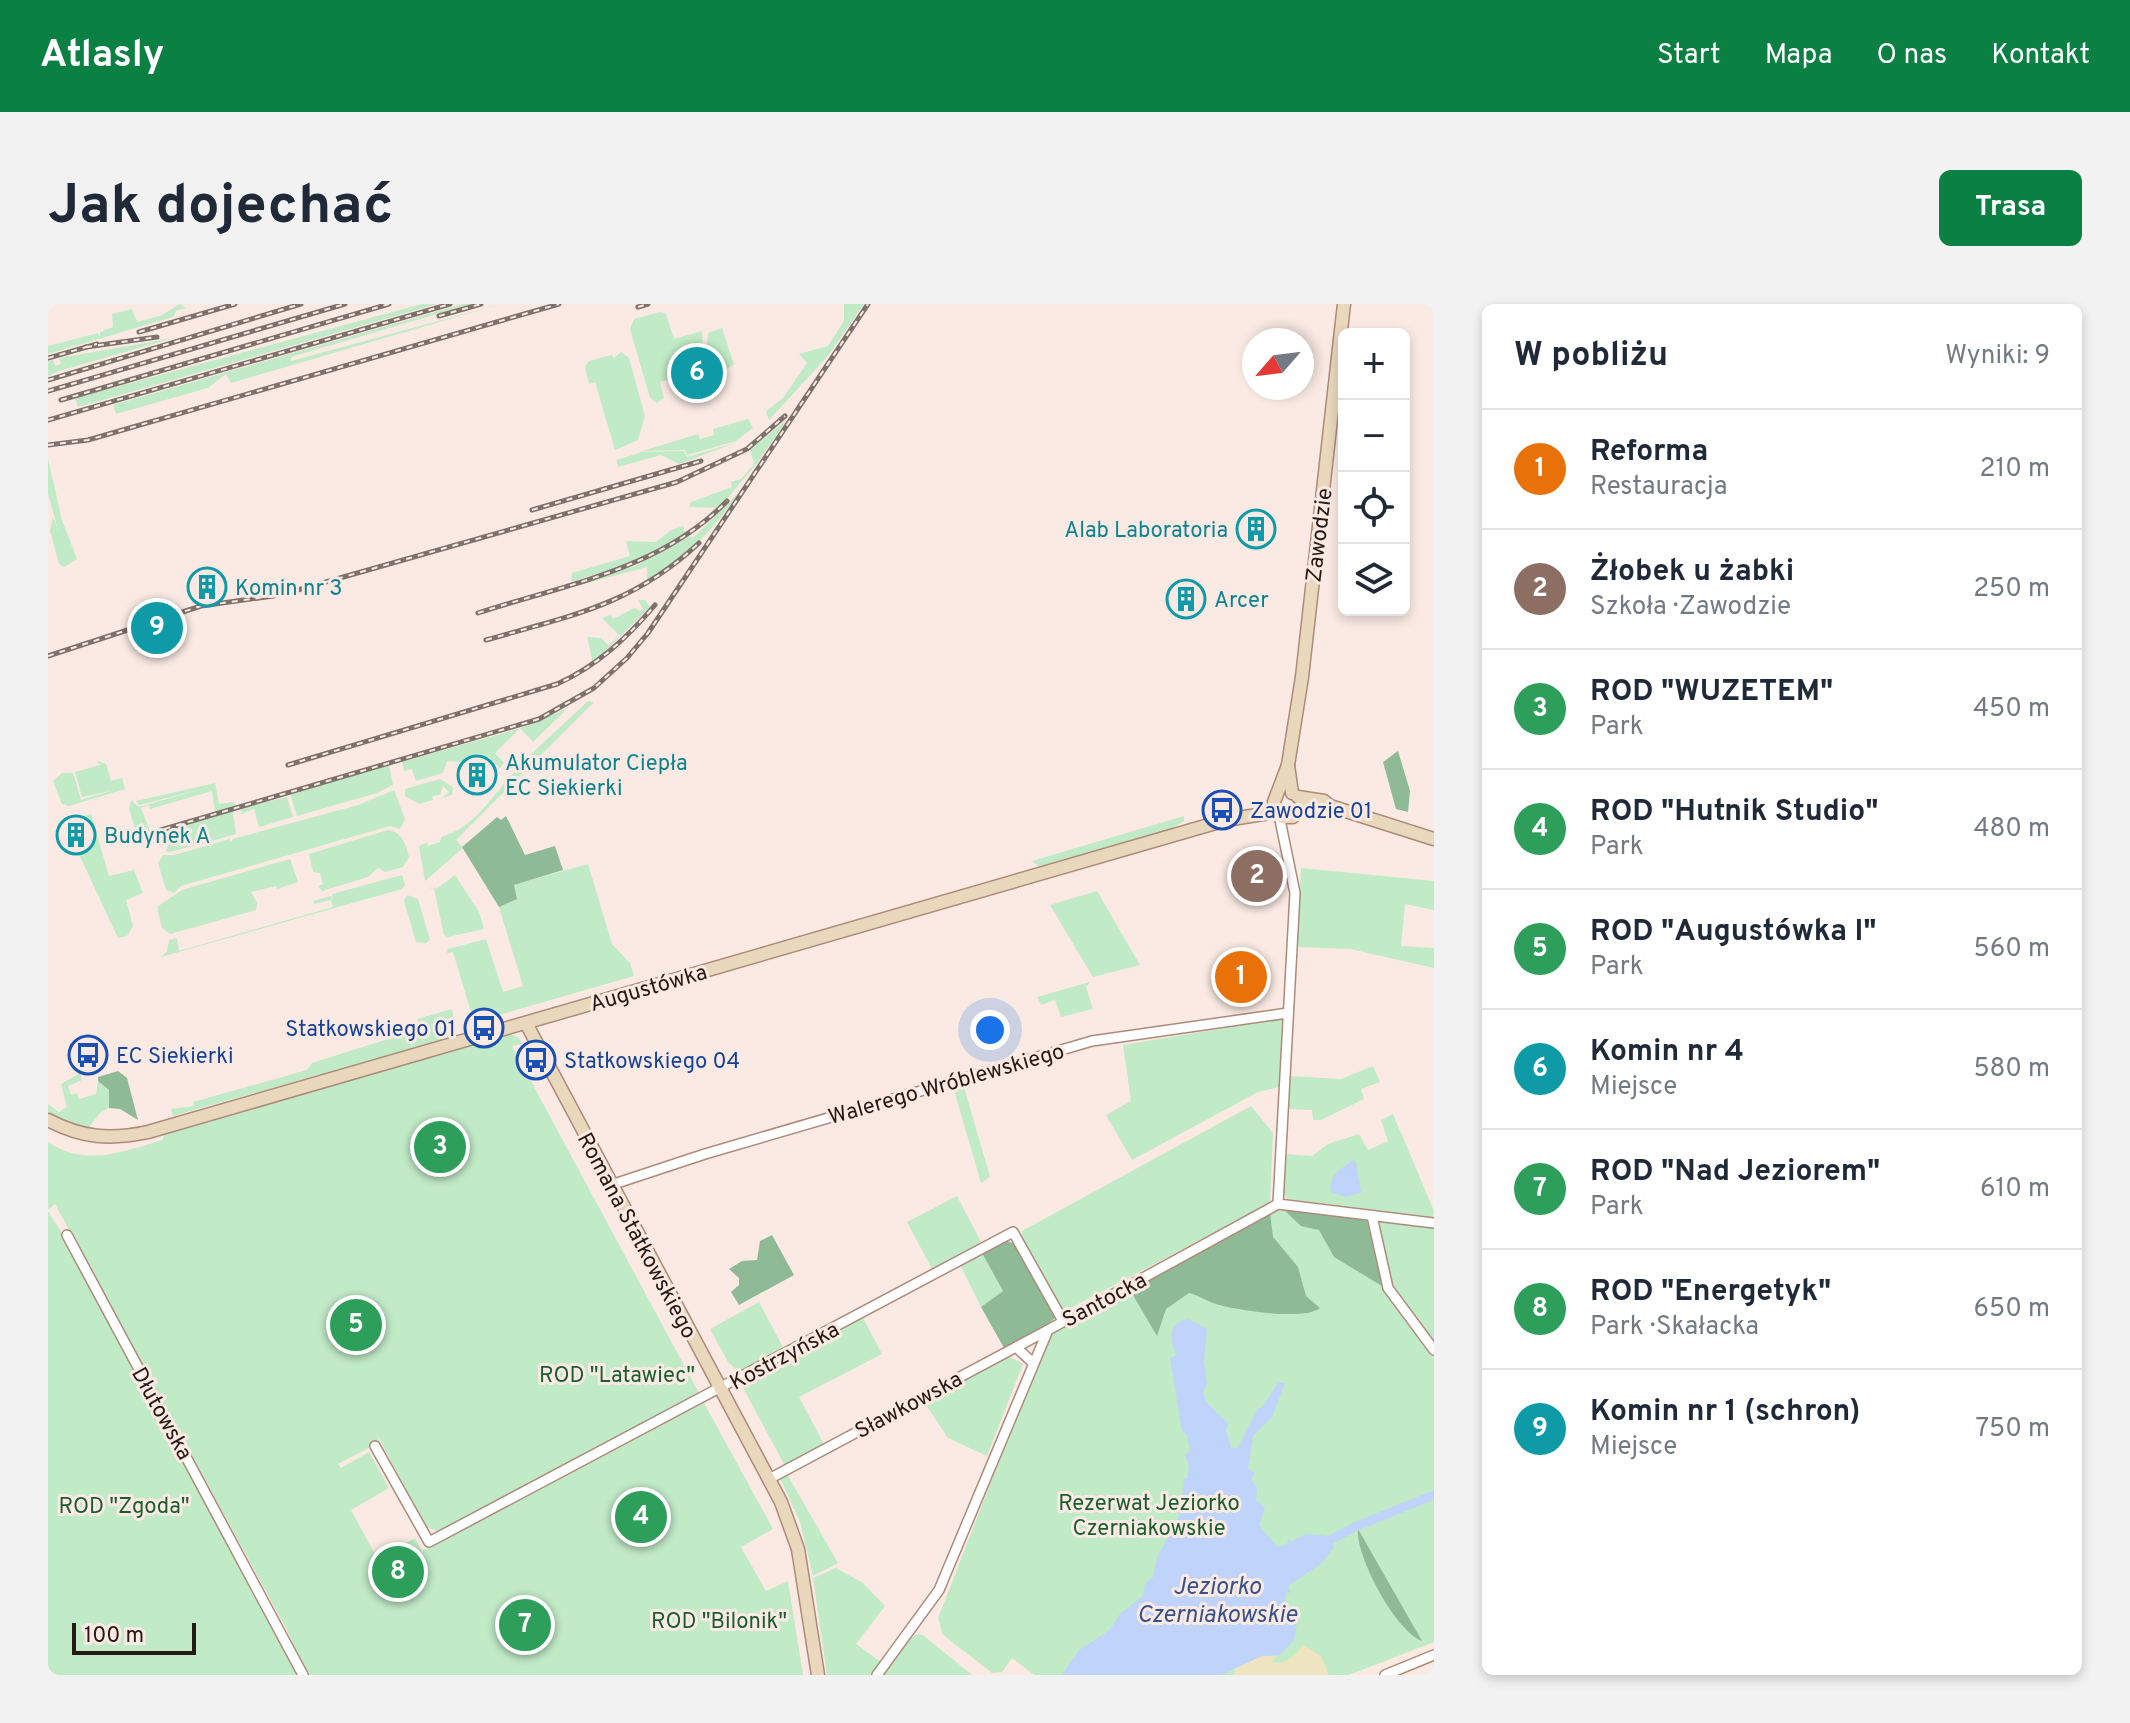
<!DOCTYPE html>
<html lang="pl">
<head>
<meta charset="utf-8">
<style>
  :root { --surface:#fff; --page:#f2f2f3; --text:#1f2937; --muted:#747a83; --line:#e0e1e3; --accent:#0b8043 }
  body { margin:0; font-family:Overpass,sans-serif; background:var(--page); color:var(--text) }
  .controls { position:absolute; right:24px; top:24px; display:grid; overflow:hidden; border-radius:12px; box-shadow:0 4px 12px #0003 }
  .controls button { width:72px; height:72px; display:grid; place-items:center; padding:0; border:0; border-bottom:2px solid var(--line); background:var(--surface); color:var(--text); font:40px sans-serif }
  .compass { position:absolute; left:1194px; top:24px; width:72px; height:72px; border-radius:50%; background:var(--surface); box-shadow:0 4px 12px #0003; rotate:242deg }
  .scale { position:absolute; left:24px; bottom:20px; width:124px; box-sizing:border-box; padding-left:8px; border:4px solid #271a14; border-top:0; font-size:22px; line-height:28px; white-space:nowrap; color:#271a14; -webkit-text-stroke:6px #faeae3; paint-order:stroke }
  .you { position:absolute; left:942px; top:726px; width:28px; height:28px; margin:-20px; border:6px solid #fff; border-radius:50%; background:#1a73e8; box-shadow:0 0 0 12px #1a73e833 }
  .badge { display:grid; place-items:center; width:52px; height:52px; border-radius:50%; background:var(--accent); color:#fff; font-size:26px; font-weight:700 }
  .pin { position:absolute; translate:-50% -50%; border:4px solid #fff; box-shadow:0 2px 8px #0006 }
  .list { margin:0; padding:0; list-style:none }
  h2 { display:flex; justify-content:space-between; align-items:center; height:104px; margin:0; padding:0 32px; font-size:34px }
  h2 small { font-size:26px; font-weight:400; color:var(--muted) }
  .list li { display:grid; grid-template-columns:52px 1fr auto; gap:24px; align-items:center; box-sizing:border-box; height:120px; padding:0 32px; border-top:2px solid var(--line) }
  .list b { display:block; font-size:30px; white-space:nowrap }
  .list p { margin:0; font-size:26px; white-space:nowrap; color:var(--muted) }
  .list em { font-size:26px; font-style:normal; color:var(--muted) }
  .icon { flex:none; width:44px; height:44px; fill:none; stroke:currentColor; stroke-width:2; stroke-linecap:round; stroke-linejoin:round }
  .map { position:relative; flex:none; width:1386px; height:1371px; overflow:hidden; border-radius:12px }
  header { display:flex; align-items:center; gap:48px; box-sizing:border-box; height:112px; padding:0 40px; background:var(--accent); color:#fff }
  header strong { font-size:38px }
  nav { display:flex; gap:44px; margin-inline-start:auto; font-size:28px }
  .intro { display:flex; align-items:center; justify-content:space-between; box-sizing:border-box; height:192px; padding:0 48px }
  h1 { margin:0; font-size:56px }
  .button { padding:20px 36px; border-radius:12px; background:var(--accent); color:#fff; font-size:28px; font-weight:700 }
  main { display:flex; gap:48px; padding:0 48px }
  aside { flex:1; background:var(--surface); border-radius:12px; box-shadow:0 4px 12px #0003 }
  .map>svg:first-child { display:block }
  .green { fill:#c1eac7 }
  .forest { fill:#8ebb96 }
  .sand { fill:#eee4bf }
  .water { fill:#c0d3fa }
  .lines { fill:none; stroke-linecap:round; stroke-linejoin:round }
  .canal { stroke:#c0d3fa; stroke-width:9 }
  .street-casing { stroke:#ad8a7a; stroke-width:12 }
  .secondary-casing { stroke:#ad8a7a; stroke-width:15 }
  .street { stroke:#fff; stroke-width:9 }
  .secondary { stroke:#e9d8bc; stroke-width:12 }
  .rail-casing { stroke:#7e706a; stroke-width:5 }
  .rail { stroke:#faeae3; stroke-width:2; stroke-dasharray:6; stroke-linecap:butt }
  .labels { text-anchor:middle; stroke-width:6; stroke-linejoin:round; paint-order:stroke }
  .culture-label { font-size:22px; fill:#0d838f; stroke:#faeae3; text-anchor:start }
  .street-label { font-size:22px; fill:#271a14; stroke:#faeae3 }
  .transit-label { font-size:22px; fill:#164399; stroke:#faeae3; text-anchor:start }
  .park-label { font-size:22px; fill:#1a5d2e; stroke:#faeae3 }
  .water-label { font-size:24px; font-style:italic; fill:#37518c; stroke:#faeae3 }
</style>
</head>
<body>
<header>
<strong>Atlasly</strong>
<nav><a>Start</a><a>Mapa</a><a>O nas</a><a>Kontakt</a></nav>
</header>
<div class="intro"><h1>Jak dojechać</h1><a class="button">Trasa</a></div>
<main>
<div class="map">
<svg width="1386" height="1371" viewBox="0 0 1386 1371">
  <rect width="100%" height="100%" fill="#faeae3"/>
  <g class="green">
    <polygon points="132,0 138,4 129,6 125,13 0,50 0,42 50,29 52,32 52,28 65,23 64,10 84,5 89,18 112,12"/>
    <polygon points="374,0 389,0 30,103 27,94"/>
    <polygon points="415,0 423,0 243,53 243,57 453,0 183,79 178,70 160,84 68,110 65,101"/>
    <polygon points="796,0 816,0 779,53 721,116 718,107 735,94 759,59 751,50 780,42 796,17"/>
    <polygon points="612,8 618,10 626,35 654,27 655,44 630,56 626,74 612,78 616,94 609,99 602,94 582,25 586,15"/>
    <polygon points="674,24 686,61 676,66 667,63 659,43 660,29"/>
    <polygon points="126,34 11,67 0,72 0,57 5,56 7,62 13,60 11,54"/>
    <polygon points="573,48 581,54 597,112 590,136 567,146 547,78 541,80 537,63 541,57 564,51 566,54"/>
    <polygon points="700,115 705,124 688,137 639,151 637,146 594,147 650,130 652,135 666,131 665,125"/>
    <polygon points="739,116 709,159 671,204 641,203 643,198 684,183 683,178 693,175 706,160 702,145"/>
    <polygon points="690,138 631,160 613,151 570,163 568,156 594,148 636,147 639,153"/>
    <polygon points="0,155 14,216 29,255 16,263 11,260 2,227 5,213 11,229 0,190"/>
    <path d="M690,189c-36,57 -90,97 -155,117l64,-28v-15l-71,19 -4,-1 63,-19 55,-30 3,2z"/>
    <polygon points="635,222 638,231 590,257 523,278 524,269 582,252 578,237 608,238 623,226"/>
    <polygon points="590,296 597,296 602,303 545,359 539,333 553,334 560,341 572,332 554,314 563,311 565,315 586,304 592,307 595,305"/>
    <path d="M540,397l6,1 -138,138 7,8 -38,33 -6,-35 20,-9 -12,5 1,4 12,-4 1,-5c35,-10 50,-40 74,-66 22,-24 49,-47 73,-70z"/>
    <polygon points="520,404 485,438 472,424 447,449 456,459 452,464 441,453 429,450 412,458 399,457 395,469 368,477 364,465 356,467 354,458 473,424"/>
    <polygon points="48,456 58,460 63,477 74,474 77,485 21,502 14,500 5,477 14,469 25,469 33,496 63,487 34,493 27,468 52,461"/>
    <polygon points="341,461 345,481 329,489 249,512 242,490"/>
    <polygon points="392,475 405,483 404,491 394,494 401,488 395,482 392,491 384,492 385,496 371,500 357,492 357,485"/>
    <polygon points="167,479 171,500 186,498 188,503 167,508 164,487 102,505 101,501 93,504 102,527 89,531 81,505 83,496 91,503 154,485 91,501 88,497"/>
    <polygon points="346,486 357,515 352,525 342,522 133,582 126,589 118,586 110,559 115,551 126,551 182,535 183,538 185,535 310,501"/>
    <polygon points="239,493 245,513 211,523 206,505 194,510 192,504"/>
    <polygon points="188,505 185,509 188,530 157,539 149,523 150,530 147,532 153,531 156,539 122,548 117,547 120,544 116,532 95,538 94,533"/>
    <polygon points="43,510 61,572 86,566 95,589 78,596 85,622 79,632 70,634 28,544 38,540 26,515"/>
    <polygon points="1136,512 1136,517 1119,527 992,564 984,557"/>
    <path d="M340,526c14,2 18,14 21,27l-6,10 -18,5 -7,-4 -10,9 -46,14 -4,-5 5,-2 -3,-11 -7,-1 -4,-18z"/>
    <polygon points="242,555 250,578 229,585 228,582 203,588 209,599 208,606 122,630 114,624 109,603 134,586"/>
    <polygon points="540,560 564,640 582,659 586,672 426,718 405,648 399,649 400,645 438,635 455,688 475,682 451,603 469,595 465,581"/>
    <polygon points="1253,564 1386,577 1386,606 1357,600 1353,642 1386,644 1386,664 1302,645 1249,643"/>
    <polygon points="354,571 357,581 354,585 113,653 119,647 121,636 129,634 131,647 285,603 283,596 266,600 265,597 283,592 285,596 284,590"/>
    <polygon points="407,571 431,608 436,625 400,633 396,631 386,585 380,585 390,584"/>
    <polygon points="1049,587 1092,661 1045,673 1002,601"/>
    <polygon points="359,591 370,595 382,636 378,639 368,638 356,597"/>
    <polygon points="1042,678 1038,683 1045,705 1013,713 1007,696 993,701 989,693"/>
    <polygon points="404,705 409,732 125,812 123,805 146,802 145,798 259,766 264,759 372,725 369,715"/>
    <polygon points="1234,715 1231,783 1210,788 1084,856 1058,811 1083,797 1075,741 1183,723 1192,718"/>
    <path d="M462,730l8,3 4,7 -10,2 187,347 -262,138 -11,-4 -51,-96 5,11 -42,22 3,4 28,-16 20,36 -38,22 26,48 38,-20 7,13 282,-148 69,126 -32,18 25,44 22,-10 15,94h-496l-20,-45 -232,-426 -7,6v-68c37,25 75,10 114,-2l3,-6z"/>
    <polygon points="1325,762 1332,778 1313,785 1316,795 1273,816 1265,816 1264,806 1241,805 1242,772 1293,775"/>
    <polygon points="32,769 34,776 20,782 23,791 29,789 31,795 48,790 50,777 61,786 61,804 52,809 39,826 0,810 0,800 11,808 19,803 13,780"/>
    <polygon points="916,783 942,873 933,879 906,786"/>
    <polygon points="1203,802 1225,829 1222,899 1015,1008 973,933 974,927"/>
    <polygon points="1345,810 1386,907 1385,913 1240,895 1235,890 1238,850 1264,852 1280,840 1311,830 1320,846 1340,837 1333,816"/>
    <polygon points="909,892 933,938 884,965 859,918"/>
    <polygon points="1231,900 1321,916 1337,988 1386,1054 1386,1187 1307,1219 1311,1225 1386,1195 1386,1338 1301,1371 986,1371 964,1354 954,1368 944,1369 895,1331 890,1314 1003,1024"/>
    <polygon points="0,907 18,936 251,1371 0,1371"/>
    <path d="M1332,917l54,6v116c-33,-47 -52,-59 -54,-122z"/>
    <polygon points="934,949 955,987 933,1003 912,961"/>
    <polygon points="711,998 736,1045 691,1069 680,1058 662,1025"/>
    <polygon points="815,1014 834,1050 751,1093 776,1140 737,1162 693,1080"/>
    <polygon points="960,1052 975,1060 939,1152 900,1134 876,1098"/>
    <polygon points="739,1170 790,1259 765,1272 752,1218 732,1174"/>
    <polygon points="788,1264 815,1279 837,1302 808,1340 833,1358 822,1371 779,1371 765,1274"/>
    <polygon points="869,1330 875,1331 924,1371 836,1371 858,1337"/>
  </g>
  <g class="forest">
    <polygon points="1350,447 1362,487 1360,508 1348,505 1335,458"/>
    <polygon points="458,512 477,551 507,542 515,566 466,581 469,595 451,603 414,543 449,513 453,516"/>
    <polygon points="70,767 79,774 90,816 72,805 61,804 61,786 50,777 50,773"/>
    <polygon points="1233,903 1319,917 1334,982 1286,953 1271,926 1253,922"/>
    <path d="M1222,909l3,24 25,30 8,29 14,12c-15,13 -87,2 -107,-5 -8,-3 -15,-8 -24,-10l-23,16 -9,27 -27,-46z"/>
    <polygon points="724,931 746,971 691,1001 683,988 691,981 691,974 681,965 694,957 709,956 712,937"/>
    <polygon points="960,937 966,940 1007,1014 995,1024 956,1044 933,1003 955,987 934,949"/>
    <path d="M1310,1225l64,112c-27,-10 -67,-86 -64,-112z"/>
  </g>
  <path class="sand" d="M1255,1341l18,11 8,19h-94v-8l27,-11h14l-4,6c13,4 25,-8 31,-17z"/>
  <g class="water">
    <path d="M1305,856l3,2 5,31 -16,4 -14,-5c-3,-17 10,-23 22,-32z"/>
    <path d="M1140,1015l19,10 -3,31 3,24 -4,6 3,12 22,21 -2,7 5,18h7l20,-40h4l16,-25h7l-13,34 -19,19 -5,32 7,5 -4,6 6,9 -1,12 9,8 -6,17 18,22 10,-3 2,-6 1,4 16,-8 21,2 7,11 -12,16 -34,23 3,7 -5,-1 -1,10 12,21 -3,17 -14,15 -18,1 -41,19h-159l17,-25 31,-20 10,-16 23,-18 2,-13 8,-6 4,-19 22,-42 -2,-11 5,-4 2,-23 3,1 2,-12 -4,-12 5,-4 -3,-16 -5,-4 -12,-73 6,-3c-5,-15 -10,-32 12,-36z"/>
  </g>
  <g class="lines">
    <polyline class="canal" points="1276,1239 1309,1222 1386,1191"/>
    <g class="street-casing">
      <g id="street">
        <polyline points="563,881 657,850 1044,737 1240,709"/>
        <polyline points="1230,900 1247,589 1231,511"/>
        <polyline points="1324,912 1340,984 1386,1046"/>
        <polyline points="19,931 255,1371"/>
        <polyline points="968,1043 985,1059"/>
        <polyline points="327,1142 381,1238 965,928 1015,1017"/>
        <polyline points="721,1175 1000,1026"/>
        <polyline points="829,1371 891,1286 1000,1026 1230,900 1386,919"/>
        <polyline points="1337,1371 1386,1351"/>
      </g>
    </g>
    <g class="secondary-casing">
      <g id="secondary">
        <polyline points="1240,461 1244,489"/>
        <polyline points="1250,493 1276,497 1282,502 1386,535"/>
        <polyline points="1252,504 1245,513 1235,513 1228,508 1226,498 1240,461 1254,373 1296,0"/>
        <polyline points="478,719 733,1198 750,1245 770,1371"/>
        <path d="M0,816c34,18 62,20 100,12l1078,-312 50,-8"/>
      </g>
    </g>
    <use href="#street" class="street"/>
    <use href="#secondary" class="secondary"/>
    <g class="rail-casing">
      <g id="rail">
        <polyline points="590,3 600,0"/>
        <polyline points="391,12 433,0"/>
        <polyline points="91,28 187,0"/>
        <polyline points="38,43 109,33"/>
        <polyline points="0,54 49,40"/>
        <polyline points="0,76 253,0"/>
        <polyline points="0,87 297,0"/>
        <polyline points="13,96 341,0"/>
        <polyline points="0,116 402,0"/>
        <polyline points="0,141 40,136 511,0"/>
        <polyline points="484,206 653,157"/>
        <path d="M430,309c88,-29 182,-43 249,-112"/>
        <path d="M438,336c84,-24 147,-35 213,-97"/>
        <polyline points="0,352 153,302 232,291 629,178 699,145 737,112"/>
        <path d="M240,461l269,-81c40,-18 70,-46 98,-79"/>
        <polyline points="82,535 491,415 546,384 579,354 600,329 820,0"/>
      </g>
    </g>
    <use href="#rail" class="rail"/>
  </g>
  <defs>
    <g id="building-ring" transform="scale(2)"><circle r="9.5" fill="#faeae3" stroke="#0f9aa8" stroke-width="1.5"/><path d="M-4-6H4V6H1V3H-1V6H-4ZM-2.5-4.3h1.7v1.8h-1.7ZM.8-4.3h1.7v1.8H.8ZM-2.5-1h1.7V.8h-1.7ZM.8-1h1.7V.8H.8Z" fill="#0f9aa8"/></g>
    <g id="bus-ring" transform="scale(2)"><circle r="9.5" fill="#faeae3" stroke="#1a4fb4" stroke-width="1.5"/><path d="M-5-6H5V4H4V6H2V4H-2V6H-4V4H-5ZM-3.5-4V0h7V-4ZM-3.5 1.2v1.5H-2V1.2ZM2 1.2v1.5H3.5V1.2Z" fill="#1a4fb4"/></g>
  </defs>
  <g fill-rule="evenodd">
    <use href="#building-ring" x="1208" y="225"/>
    <use href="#building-ring" x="159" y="283"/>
    <use href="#building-ring" x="1138" y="295"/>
    <use href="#building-ring" x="429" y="471"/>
    <use href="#bus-ring" x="1174" y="506"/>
    <use href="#building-ring" x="28" y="531"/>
    <use href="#bus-ring" x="436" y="724"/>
    <use href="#bus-ring" x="40" y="751"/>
    <use href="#bus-ring" x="488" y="756"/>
  </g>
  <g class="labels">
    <g class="culture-label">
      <text x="1180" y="233" text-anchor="end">Alab Laboratoria</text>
      <text x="187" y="291">Komin nr 3</text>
      <text x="1166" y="303">Arcer</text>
      <text x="457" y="466">Akumulator Ciepła<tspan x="457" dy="25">EC Siekierki</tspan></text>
      <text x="56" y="539">Budynek A</text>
    </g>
    <g class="street-label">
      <text transform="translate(1270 231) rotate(-83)" y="8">Zawodzie</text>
      <text transform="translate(600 683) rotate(-16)" y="8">Augustówka</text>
      <text transform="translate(898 779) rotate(-16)" y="8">Walerego Wróblewskiego</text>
      <text transform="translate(590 931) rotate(62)" y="8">Romana Statkowskiego</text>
      <text transform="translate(1056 995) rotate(-28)" y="8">Santocka</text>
      <text transform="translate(736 1051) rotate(-28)" y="8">Kostrzyńska</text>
      <text transform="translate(860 1100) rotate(-28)" y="8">Sławkowska</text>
      <text transform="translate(115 1109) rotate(61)" y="8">Dłutowska</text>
    </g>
    <g class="transit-label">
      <text x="1202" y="514">Zawodzie 01</text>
      <text x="408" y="732" text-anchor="end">Statkowskiego 01</text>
      <text x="68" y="759">EC Siekierki</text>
      <text x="516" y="764">Statkowskiego 04</text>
    </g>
    <g class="park-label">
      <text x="569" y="1078">ROD "Latawiec"</text>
      <text x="1101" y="1206">Rezerwat Jeziorko<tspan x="1101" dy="25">Czerniakowskie</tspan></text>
      <text x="76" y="1209">ROD "Zgoda"</text>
      <text x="671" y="1324">ROD "Bilonik"</text>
    </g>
    <g class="water-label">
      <text x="1169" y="1290">Jeziorko<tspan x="1169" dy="28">Czerniakowskie</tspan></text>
    </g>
  </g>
</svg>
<div class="controls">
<button>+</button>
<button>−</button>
<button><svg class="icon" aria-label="locate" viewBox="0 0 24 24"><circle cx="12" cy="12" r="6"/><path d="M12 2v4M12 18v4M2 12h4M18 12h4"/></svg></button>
<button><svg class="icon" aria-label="layers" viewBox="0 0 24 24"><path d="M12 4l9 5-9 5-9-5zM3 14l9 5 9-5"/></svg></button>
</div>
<svg class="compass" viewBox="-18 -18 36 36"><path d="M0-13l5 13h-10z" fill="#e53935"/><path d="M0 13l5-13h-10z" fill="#747a83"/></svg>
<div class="scale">100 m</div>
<div class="you"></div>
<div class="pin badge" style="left:1193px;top:673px;background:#e8710a">1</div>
<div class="pin badge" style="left:1209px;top:572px;background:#8d6e63">2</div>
<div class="pin badge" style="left:392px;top:843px;background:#2e9e5b">3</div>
<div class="pin badge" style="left:593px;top:1213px;background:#2e9e5b">4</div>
<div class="pin badge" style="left:308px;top:1021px;background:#2e9e5b">5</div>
<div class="pin badge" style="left:649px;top:69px;background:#0f9aa8">6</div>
<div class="pin badge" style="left:477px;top:1321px;background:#2e9e5b">7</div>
<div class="pin badge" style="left:350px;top:1268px;background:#2e9e5b">8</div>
<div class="pin badge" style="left:109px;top:324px;background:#0f9aa8">9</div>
</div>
<aside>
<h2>W pobliżu<small>Wyniki: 9</small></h2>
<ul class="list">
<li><span class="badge" style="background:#e8710a">1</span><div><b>Reforma</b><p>Restauracja</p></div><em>210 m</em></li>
<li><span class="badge" style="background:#8d6e63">2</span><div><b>Żłobek u żabki</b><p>Szkoła · Zawodzie</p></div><em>250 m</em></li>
<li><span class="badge" style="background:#2e9e5b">3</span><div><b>ROD &quot;WUZETEM&quot;</b><p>Park</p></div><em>450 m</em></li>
<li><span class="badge" style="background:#2e9e5b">4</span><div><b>ROD &quot;Hutnik Studio&quot;</b><p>Park</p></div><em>480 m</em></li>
<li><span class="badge" style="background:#2e9e5b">5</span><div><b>ROD &quot;Augustówka I&quot;</b><p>Park</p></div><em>560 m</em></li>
<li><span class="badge" style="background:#0f9aa8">6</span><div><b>Komin nr 4</b><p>Miejsce</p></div><em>580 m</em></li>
<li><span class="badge" style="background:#2e9e5b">7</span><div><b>ROD &quot;Nad Jeziorem&quot;</b><p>Park</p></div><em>610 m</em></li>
<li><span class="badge" style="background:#2e9e5b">8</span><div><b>ROD &quot;Energetyk&quot;</b><p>Park · Skałacka</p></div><em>650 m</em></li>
<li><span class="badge" style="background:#0f9aa8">9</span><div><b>Komin nr 1 (schron)</b><p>Miejsce</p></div><em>750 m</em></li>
</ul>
</aside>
</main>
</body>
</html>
